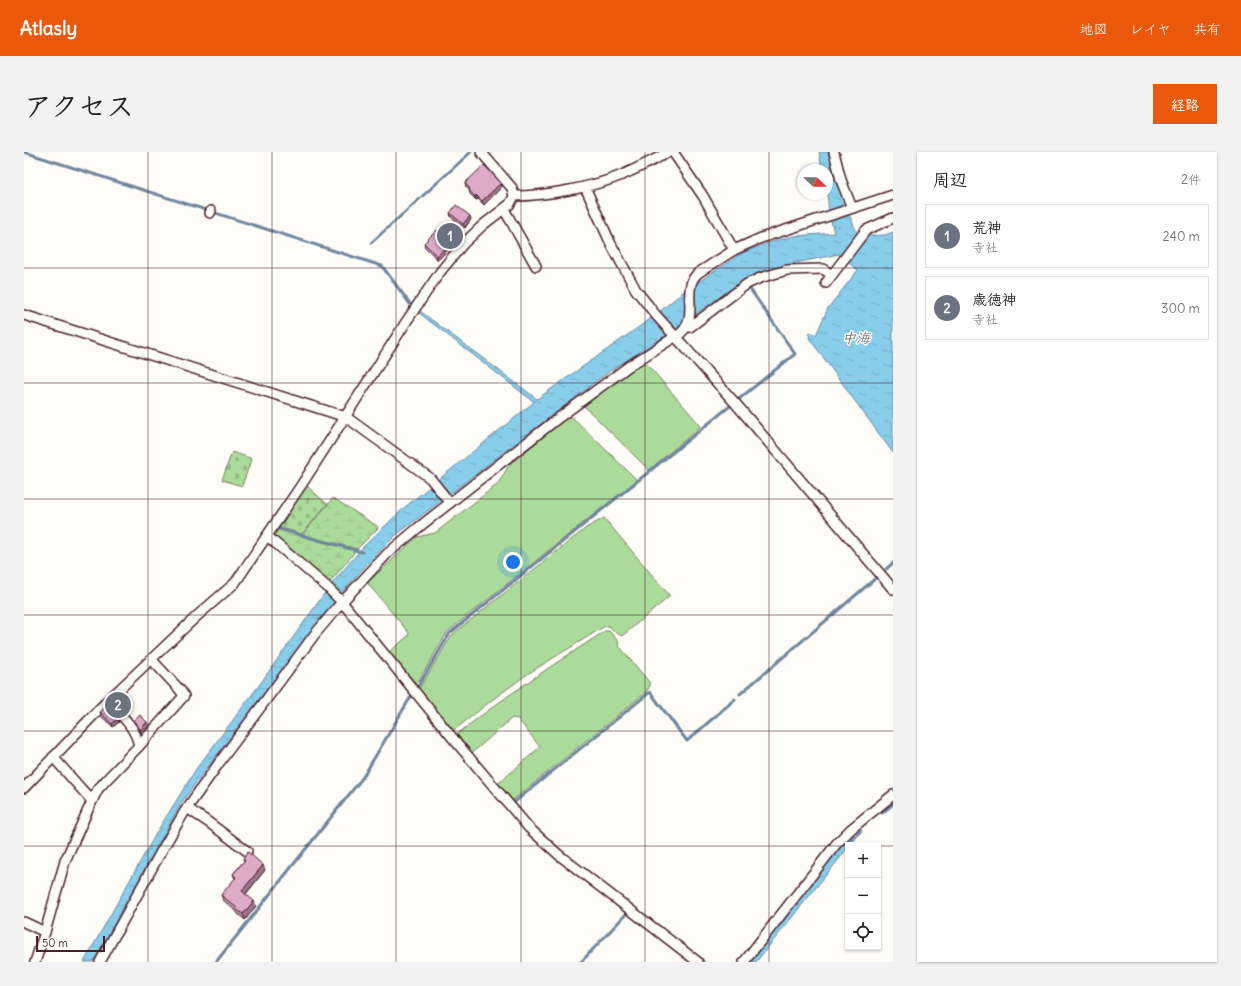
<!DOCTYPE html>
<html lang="ja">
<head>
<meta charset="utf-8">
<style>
  :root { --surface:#fff; --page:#f2f2f2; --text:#222; --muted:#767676; --line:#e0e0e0; --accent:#ea580c }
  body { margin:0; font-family:Delius,"Klee One",sans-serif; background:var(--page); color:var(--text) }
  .controls { position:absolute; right:12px; bottom:12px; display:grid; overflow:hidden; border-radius:0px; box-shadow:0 1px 3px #0004 }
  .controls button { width:36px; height:36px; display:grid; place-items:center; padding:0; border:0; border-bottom:1px solid var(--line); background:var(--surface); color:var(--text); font:20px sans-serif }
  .compass { position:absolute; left:773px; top:12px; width:36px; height:36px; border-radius:50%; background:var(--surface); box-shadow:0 1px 3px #0004; rotate:112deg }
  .scale { position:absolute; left:12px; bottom:10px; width:69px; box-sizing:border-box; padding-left:4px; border:2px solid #4a1f2b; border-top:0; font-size:11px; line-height:14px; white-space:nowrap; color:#4a1f2b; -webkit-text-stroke:3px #fdfcf7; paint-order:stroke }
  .you { position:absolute; left:489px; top:410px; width:14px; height:14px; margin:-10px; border:3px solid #fff; border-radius:50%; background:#1a73e8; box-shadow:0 0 0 6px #1a73e833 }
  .badge { display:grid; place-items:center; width:26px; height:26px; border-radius:50%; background:var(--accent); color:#fff; font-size:13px; font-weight:700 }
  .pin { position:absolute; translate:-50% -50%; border:2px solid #fff; box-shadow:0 1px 4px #0006 }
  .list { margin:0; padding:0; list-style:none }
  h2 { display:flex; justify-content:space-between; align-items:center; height:52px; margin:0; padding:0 16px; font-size:17px }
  h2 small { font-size:13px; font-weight:400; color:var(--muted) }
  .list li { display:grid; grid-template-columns:26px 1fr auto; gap:12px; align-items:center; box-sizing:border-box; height:64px; margin:0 8px 8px; padding:0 8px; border:1px solid var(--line); border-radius:0px }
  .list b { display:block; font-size:15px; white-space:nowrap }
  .list p { margin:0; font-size:13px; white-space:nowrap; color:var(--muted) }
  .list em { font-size:13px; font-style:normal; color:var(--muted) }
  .icon { flex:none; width:22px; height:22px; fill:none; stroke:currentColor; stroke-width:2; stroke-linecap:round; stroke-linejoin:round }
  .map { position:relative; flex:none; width:869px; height:810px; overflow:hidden; border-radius:0px }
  header { display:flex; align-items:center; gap:24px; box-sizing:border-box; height:56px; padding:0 20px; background:var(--accent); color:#fff }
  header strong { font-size:19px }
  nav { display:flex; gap:22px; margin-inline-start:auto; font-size:14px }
  .intro { display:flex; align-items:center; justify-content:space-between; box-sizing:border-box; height:96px; padding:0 24px }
  h1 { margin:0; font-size:28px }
  .button { padding:10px 18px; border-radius:0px; background:var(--accent); color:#fff; font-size:14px; font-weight:700 }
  main { display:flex; gap:24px; padding:0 24px }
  aside { flex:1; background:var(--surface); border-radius:0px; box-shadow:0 1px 3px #0004 }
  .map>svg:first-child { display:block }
  .green { fill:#abdb9b; stroke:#7a7d63 }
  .wetland { fill:url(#wetland-marsh); stroke:#7a7d63 }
  .cemetery { fill:url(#cemetery-stones); stroke:#7a7d63 }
  .water { fill:url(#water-ripples); stroke:#6f879e }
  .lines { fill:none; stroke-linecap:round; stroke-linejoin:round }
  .stream { stroke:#6f879e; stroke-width:3 }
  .minor-casing { stroke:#4a1f2b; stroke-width:12 }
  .minor { stroke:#fdfcf7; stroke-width:9 }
  .wall { fill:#be93ac; stroke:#4a1f2b }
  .shaded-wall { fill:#9b788c; stroke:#4a1f2b }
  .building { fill:#ddabc8; stroke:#4a1f2b }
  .grid { fill:none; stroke:#4a1f2b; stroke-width:1; stroke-opacity:0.55 }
  .labels { text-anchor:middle; stroke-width:3; stroke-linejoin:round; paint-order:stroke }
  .water-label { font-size:14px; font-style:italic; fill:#5d5364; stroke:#fdfcf7 }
</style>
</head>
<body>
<header>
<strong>Atlasly</strong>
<nav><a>地図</a><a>レイヤ</a><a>共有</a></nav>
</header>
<div class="intro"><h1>アクセス</h1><a class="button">経路</a></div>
<main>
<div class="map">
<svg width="869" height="810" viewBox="0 0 869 810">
  <defs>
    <pattern id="wetland-marsh" width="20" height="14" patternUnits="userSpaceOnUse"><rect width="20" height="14" fill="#abdb9b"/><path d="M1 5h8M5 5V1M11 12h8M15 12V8" fill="none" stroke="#95bc86"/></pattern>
    <pattern id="cemetery-stones" width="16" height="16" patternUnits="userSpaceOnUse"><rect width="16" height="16" fill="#abdb9b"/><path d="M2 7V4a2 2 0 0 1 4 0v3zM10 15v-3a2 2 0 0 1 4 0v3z" fill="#95bc86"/></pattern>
    <pattern id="water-ripples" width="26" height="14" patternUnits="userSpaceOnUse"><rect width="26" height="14" fill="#88cdea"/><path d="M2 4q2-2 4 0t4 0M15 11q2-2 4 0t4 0" fill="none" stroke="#77b0c9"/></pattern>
  </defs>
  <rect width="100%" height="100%" fill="#fdfcf7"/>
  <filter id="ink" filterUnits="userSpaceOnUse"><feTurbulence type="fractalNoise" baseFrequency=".025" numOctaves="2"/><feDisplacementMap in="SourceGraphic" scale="8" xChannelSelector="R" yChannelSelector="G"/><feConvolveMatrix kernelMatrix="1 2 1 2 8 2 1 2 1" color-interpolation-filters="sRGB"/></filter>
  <g filter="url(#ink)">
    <g class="green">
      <polygon points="620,210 623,212 676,273 676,275 625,318 560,254 600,222"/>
      <polygon points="546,263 613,328 424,479 394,530 391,530 365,500 384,484 385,481 345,433 344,430 393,385 411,381 474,332 485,313"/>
      <polygon points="580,366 645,443 645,445 598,484 592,481 585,474 581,474 505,521 472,545 429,579 395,537 428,483 562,376"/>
      <path d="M581,479h4l9,10 1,5 31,37v3l-4,6 -134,109 -14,-17 1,-1 41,-36 -22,-28 -6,-1 -40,35h-1l-15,-18c48,-38 98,-71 149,-104z"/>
    </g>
    <g class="wetland">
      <polygon points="309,346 353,374 354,376 333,397 280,383 280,381"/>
      <polygon points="252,377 329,398 330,401 306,430 302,430 247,385"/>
    </g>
    <g class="cemetery">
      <polygon points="208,300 226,306 227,308 218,334 198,328"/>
      <polygon points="281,334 283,334 303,352 278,382 254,375"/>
    </g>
    <g class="water">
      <polygon points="795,0 804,0 812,29 822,53 805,59 803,42 803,18 798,18"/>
      <path d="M824,62c6,7 6,17 12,21l-16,22 -5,-3 -53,11 -25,7 -19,9 -77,55 -54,34 -216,166 -25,25 -39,44 -133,175 -16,22 -89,160h-9l74,-132 38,-61 61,-81 72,-101 34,-40 42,-40 129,-105 -115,-89 1,-2 117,88 116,-82 30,-25 59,-39 26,-10 26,-7 40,-3 -3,-12z"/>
      <polygon points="869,80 869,301 785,186 786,180 792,183 804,156 834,118 821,108 839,84 861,83"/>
      <polygon points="828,682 832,686 827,693 824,693 824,696 732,810 727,810 773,752 778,742"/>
    </g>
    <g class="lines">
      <g class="stream">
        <polyline points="0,0 358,114 386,152"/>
        <polyline points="347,91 447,0"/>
        <polyline points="715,247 771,202 726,137"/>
        <polyline points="251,376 338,400"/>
        <polyline points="862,417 869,411"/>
        <polyline points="393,536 426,481 706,254"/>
        <polyline points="716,542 853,425"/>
        <polyline points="488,652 626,540 663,589 711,547"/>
        <polyline points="858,661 869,652"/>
        <polyline points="828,687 837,679"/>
        <polyline points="192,810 339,625 389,541"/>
        <polyline points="557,810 604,760"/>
      </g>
      <g class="minor-casing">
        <g id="minor">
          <polyline points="649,0 679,44 710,98"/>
          <polyline points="810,0 817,28 828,56"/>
          <polyline points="561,35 587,92 612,138 631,162 712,252 869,437"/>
          <path d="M490,44c30,0 75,-8 103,-19 18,-7 35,-16 52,-25"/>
          <polyline points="480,57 512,114"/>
          <polyline points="186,61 187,59"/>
          <polyline points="802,131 808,123"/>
          <polyline points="0,163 322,265 406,326 426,351"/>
          <polyline points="662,175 666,175 723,132 736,126 763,118 799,117 808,123 842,78 869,66"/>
          <polyline points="243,384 302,434 318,450 427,584 505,676 535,703 674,810"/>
          <path d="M83,549c14,14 28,25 32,45"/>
          <polyline points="0,636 83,549 173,464 211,431 278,332 382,170 416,120 439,92 459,73 486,52 490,44 488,36 457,0"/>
          <polyline points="68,649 74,637 85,625 115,594 160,544 156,538 128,508"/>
          <polyline points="163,656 184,670 223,699"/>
          <polyline points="0,770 21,780"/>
          <polyline points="11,810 21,780 41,709 68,649 29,605"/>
          <path d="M76,810l62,-112 23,-39 34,-48 96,-129 27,-32 45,-48 32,-27 138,-108 72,-53 52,-33c19,-18 -1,-44 17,-60l36,-23 27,-12 132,-43"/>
          <polyline points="720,810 813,691 827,677 869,643"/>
        </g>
      </g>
      <use href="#minor" class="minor"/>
    </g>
    <g class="wall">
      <polygon points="441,31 477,31 478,35 460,53 454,47 452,48 446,42 445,38 442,35"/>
      <polygon points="426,61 447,67 441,76 427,65"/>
      <polygon points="400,91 426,91 427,95 414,108 401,95"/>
      <polygon points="76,560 95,570 89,575 77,564"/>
      <polygon points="219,706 241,718 222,742 232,754 221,768 214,762 213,760 199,748 197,743 211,727 209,722 220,709"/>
    </g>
    <g class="shaded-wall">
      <polygon points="477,31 478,35 460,53 458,49"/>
      <polygon points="452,43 454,47 452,48 451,45"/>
      <polygon points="446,64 447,67 441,76 439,72"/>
      <polygon points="426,91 427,95 414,108 413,104"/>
      <polygon points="94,566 95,570 89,575 88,572"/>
      <polygon points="123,570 125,574 118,582 116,578"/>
      <polygon points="239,713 241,718 220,744 218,739"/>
      <polygon points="230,749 232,754 221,768 219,762"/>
    </g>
    <g class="building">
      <polygon points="460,13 477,31 458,49 452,43 451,45 445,38 446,37 441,31"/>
      <polygon points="432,53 446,64 439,72 426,61"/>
      <polygon points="413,78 426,91 413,104 400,91"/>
      <polygon points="82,554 94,566 88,572 76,560"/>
      <polygon points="116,563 123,570 116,578 111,568"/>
      <polygon points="224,700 239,713 218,739 230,749 219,762 212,757 213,756 197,743 212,725 209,722 221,708 219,706"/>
    </g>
  </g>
  <path class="grid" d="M124,0v810M248,0v810M372,0v810M497,0v810M621,0v810M745,0v810M0,116h869M0,231h869M0,347h869M0,463h869M0,579h869M0,694h824M854,694h15"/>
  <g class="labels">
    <g class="water-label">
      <text x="832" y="191">中海</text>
    </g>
  </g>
</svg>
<div class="controls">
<button>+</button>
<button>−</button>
<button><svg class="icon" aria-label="locate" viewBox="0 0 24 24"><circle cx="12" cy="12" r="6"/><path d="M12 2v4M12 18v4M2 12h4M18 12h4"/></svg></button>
</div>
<svg class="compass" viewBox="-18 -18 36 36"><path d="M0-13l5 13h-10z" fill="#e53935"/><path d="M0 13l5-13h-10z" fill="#767676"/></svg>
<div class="scale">50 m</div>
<div class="you"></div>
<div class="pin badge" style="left:426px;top:84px;background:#6b7280">1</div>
<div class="pin badge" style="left:94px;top:553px;background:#6b7280">2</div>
</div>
<aside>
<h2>周辺<small>2件</small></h2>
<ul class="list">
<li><span class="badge" style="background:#6b7280">1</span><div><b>荒神</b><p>寺社</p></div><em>240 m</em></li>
<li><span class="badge" style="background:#6b7280">2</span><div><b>歳徳神</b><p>寺社</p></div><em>300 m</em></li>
</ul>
</aside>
</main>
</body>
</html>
